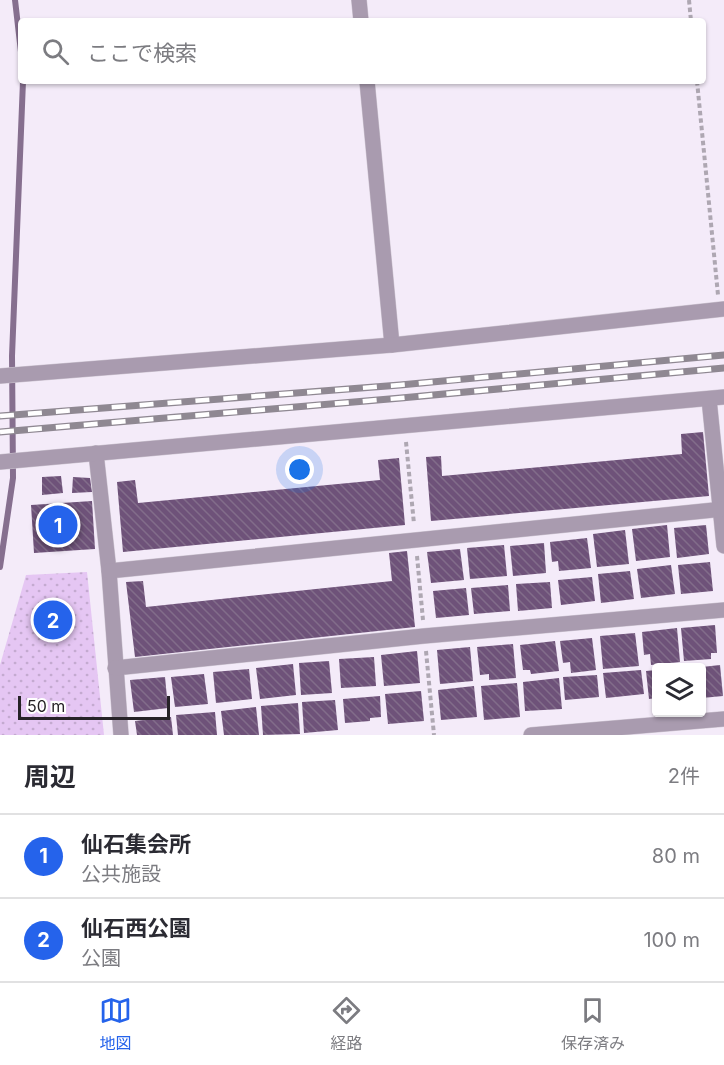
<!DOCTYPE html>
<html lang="ja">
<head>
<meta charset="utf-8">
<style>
  :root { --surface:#fff; --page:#f2f2f3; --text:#2b2b33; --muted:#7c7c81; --line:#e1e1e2; --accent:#2563eb }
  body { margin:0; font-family:Inter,"Noto Sans JP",sans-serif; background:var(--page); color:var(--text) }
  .controls { position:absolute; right:18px; bottom:18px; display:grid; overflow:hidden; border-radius:6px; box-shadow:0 2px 4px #0004 }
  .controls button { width:54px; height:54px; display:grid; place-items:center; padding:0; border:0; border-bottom:2px solid var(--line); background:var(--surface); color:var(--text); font:30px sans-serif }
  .scale { position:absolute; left:18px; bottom:15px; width:152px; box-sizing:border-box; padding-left:6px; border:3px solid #262227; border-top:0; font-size:16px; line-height:21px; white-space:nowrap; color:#262227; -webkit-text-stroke:4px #fff; paint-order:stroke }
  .you { position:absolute; left:300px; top:470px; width:21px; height:21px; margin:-15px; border:4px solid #fff; border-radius:50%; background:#1a73e8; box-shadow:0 0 0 9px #1a73e833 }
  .badge { display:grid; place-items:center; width:39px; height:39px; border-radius:50%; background:var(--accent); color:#fff; font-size:20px; font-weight:700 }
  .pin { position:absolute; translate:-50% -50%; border:3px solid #fff; box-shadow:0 2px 6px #0006 }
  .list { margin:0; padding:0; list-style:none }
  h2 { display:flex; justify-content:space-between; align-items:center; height:78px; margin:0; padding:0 24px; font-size:26px }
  h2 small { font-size:20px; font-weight:400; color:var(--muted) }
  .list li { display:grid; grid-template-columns:39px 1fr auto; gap:18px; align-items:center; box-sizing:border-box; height:84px; padding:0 24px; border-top:2px solid var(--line) }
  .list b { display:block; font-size:22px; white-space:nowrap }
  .list p { margin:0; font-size:20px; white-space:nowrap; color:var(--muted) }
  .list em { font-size:20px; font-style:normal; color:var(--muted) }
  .icon { flex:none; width:33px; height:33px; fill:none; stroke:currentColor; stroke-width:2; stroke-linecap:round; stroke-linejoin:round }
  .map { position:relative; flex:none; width:724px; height:735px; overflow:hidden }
  .search { position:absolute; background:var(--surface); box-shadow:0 2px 4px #0004; left:18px; right:18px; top:18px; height:66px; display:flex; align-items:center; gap:15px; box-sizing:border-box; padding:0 21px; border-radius:6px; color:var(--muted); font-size:22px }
  .sheet { height:246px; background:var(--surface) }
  nav { display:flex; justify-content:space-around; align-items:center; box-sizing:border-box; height:84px; border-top:2px solid var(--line); background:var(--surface); font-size:16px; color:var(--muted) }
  nav a { display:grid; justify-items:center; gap:3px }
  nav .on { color:var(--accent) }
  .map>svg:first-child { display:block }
  .park { fill:url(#park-dots) }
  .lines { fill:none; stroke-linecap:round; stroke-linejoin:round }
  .stream { stroke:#866f8f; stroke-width:6 }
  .building { fill:url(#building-back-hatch) }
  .street-casing { stroke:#cfc7d3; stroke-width:16 }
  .path { stroke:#aea7b2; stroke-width:4; stroke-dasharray:4.5 3; stroke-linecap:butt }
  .street { stroke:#a99baf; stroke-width:15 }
  .rail-casing { stroke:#8f8892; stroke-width:7 }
  .rail { stroke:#fff; stroke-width:4.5; stroke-dasharray:14; stroke-linecap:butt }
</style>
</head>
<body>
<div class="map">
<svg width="724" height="735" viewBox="0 0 724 735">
  <defs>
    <pattern id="park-dots" width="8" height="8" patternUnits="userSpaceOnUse" patternTransform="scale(1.5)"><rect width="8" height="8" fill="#e5c6f3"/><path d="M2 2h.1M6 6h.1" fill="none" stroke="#c4aad0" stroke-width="1.8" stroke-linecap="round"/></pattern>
    <pattern id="building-back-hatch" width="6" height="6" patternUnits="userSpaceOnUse" patternTransform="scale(1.5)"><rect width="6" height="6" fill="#6e5279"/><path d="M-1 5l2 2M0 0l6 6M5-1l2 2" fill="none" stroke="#826d8a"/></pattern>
  </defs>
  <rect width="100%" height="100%" fill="#f4ebf9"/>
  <polygon class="park" points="87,572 104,735 0,735 0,665 26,575"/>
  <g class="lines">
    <g class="stream">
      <polyline points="15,0 21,52"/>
      <polyline points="0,567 13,478 12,356 23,81"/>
    </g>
  </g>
  <g class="building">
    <polygon points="703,432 709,496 431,521 426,457 441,456 442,476 682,454 681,434"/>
    <polygon points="399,458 405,525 123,552 117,482 135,480 138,503 380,480 378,460"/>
    <polygon points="61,476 63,493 42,495 42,477"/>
    <polygon points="73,477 90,478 92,492 72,493"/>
    <polygon points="92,501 95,549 34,553 31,505"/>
    <polygon points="667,525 670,557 636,561 632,529"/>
    <polygon points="706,525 709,554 677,558 674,528"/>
    <polygon points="625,530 629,564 597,567 593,534"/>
    <polygon points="587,538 591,568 559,571 558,561 552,562 550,542"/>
    <polygon points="544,543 546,573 513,576 510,546"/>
    <polygon points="504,545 507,576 470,579 467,548"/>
    <polygon points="460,549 464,580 431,583 427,552"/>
    <polygon points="407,551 415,627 135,657 126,582 143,581 146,607 392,581 389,553"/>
    <polygon points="710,562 713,591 681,594 678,565"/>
    <polygon points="671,565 675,594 641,598 637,569"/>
    <polygon points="630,571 634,599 601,603 598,574"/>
    <polygon points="592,577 595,601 561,605 558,580"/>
    <polygon points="550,582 552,608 518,611 516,584"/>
    <polygon points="508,585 510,611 474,614 471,588"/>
    <polygon points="466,588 469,615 436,618 433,591"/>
    <polygon points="715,625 717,653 711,653 711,659 684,661 681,628"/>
    <polygon points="677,628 680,662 651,665 650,654 644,655 642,632"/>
    <polygon points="635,633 639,666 603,669 600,636"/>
    <polygon points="592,638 596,670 571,673 570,662 563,663 560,641"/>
    <polygon points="555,641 559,671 531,674 530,670 523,670 520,645"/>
    <polygon points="513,644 516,678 489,680 489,674 480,675 477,647"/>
    <polygon points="470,647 473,681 440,684 437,650"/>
    <polygon points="417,651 420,683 384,686 381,655"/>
    <polygon points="374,657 376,686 341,688 339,659"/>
    <polygon points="329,661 332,693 301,695 299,663"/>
    <polygon points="293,664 296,695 260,699 256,668"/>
    <polygon points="720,665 723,696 702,698 702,667"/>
    <polygon points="249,669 252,699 216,703 213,672"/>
    <polygon points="641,670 644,694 606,698 603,673"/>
    <polygon points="656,670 656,698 649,699 646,671"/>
    <polygon points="204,674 208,704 175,707 171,677"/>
    <polygon points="597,675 599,697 565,700 563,677"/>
    <polygon points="165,677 168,708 134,712 130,680"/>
    <polygon points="559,678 562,709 525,711 523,682"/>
    <polygon points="517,683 520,717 484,720 481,686"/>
    <polygon points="474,686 477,717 441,720 438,690"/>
    <polygon points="421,691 424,721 388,724 385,694"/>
    <polygon points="380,696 381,717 370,718 370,721 345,723 343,699"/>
    <polygon points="335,700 338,730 304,733 302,702"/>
    <polygon points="298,703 300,734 263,735 261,706"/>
    <polygon points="256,707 259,735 224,735 221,711"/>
    <polygon points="215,712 217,735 178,735 176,715"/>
    <polygon points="171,717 173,735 137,735 135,721"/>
  </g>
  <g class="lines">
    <g class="street-casing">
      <g id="street">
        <polyline points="359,0 361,21"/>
        <polyline points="367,81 392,345"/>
        <polyline points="0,376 392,345 724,309"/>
        <polyline points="709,399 724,546"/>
        <polyline points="96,453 109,571 121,735"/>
        <polyline points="0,462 724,397"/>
        <polyline points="109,571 724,509"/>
        <polyline points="115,668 424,636 724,610"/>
        <polyline points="531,735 724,719"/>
      </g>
    </g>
    <g class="path">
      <polyline points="689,0 691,21"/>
      <polyline points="697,81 718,295"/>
      <polyline points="406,442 414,524"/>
      <polyline points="417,556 423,620"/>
      <polyline points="426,651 434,735"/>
    </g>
    <use href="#street" class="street"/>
    <g class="rail-casing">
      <g id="rail">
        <polyline points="0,416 400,385 724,355"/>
        <polyline points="0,432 401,398 724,368"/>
      </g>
    </g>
    <use href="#rail" class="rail"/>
  </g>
</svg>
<div class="controls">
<button><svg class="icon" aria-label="layers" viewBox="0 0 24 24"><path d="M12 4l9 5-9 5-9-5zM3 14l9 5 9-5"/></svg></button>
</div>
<div class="scale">50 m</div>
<div class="you"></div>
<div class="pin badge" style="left:58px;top:525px">1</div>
<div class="pin badge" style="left:53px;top:620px">2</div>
<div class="search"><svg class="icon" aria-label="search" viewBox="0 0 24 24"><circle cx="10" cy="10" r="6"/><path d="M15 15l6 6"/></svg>ここで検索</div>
</div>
<section class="sheet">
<h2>周辺<small>2件</small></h2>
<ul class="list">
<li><span class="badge">1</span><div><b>仙石集会所</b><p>公共施設</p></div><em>80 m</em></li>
<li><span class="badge">2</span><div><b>仙石西公園</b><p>公園</p></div><em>100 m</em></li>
</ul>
</section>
<nav>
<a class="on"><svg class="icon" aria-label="map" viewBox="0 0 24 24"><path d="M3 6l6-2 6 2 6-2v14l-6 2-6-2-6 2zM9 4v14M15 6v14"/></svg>地図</a>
<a><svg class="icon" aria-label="directions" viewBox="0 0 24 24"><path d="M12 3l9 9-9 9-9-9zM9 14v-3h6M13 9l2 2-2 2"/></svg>経路</a>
<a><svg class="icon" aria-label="saved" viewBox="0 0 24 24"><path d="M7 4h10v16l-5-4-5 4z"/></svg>保存済み</a>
</nav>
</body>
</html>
